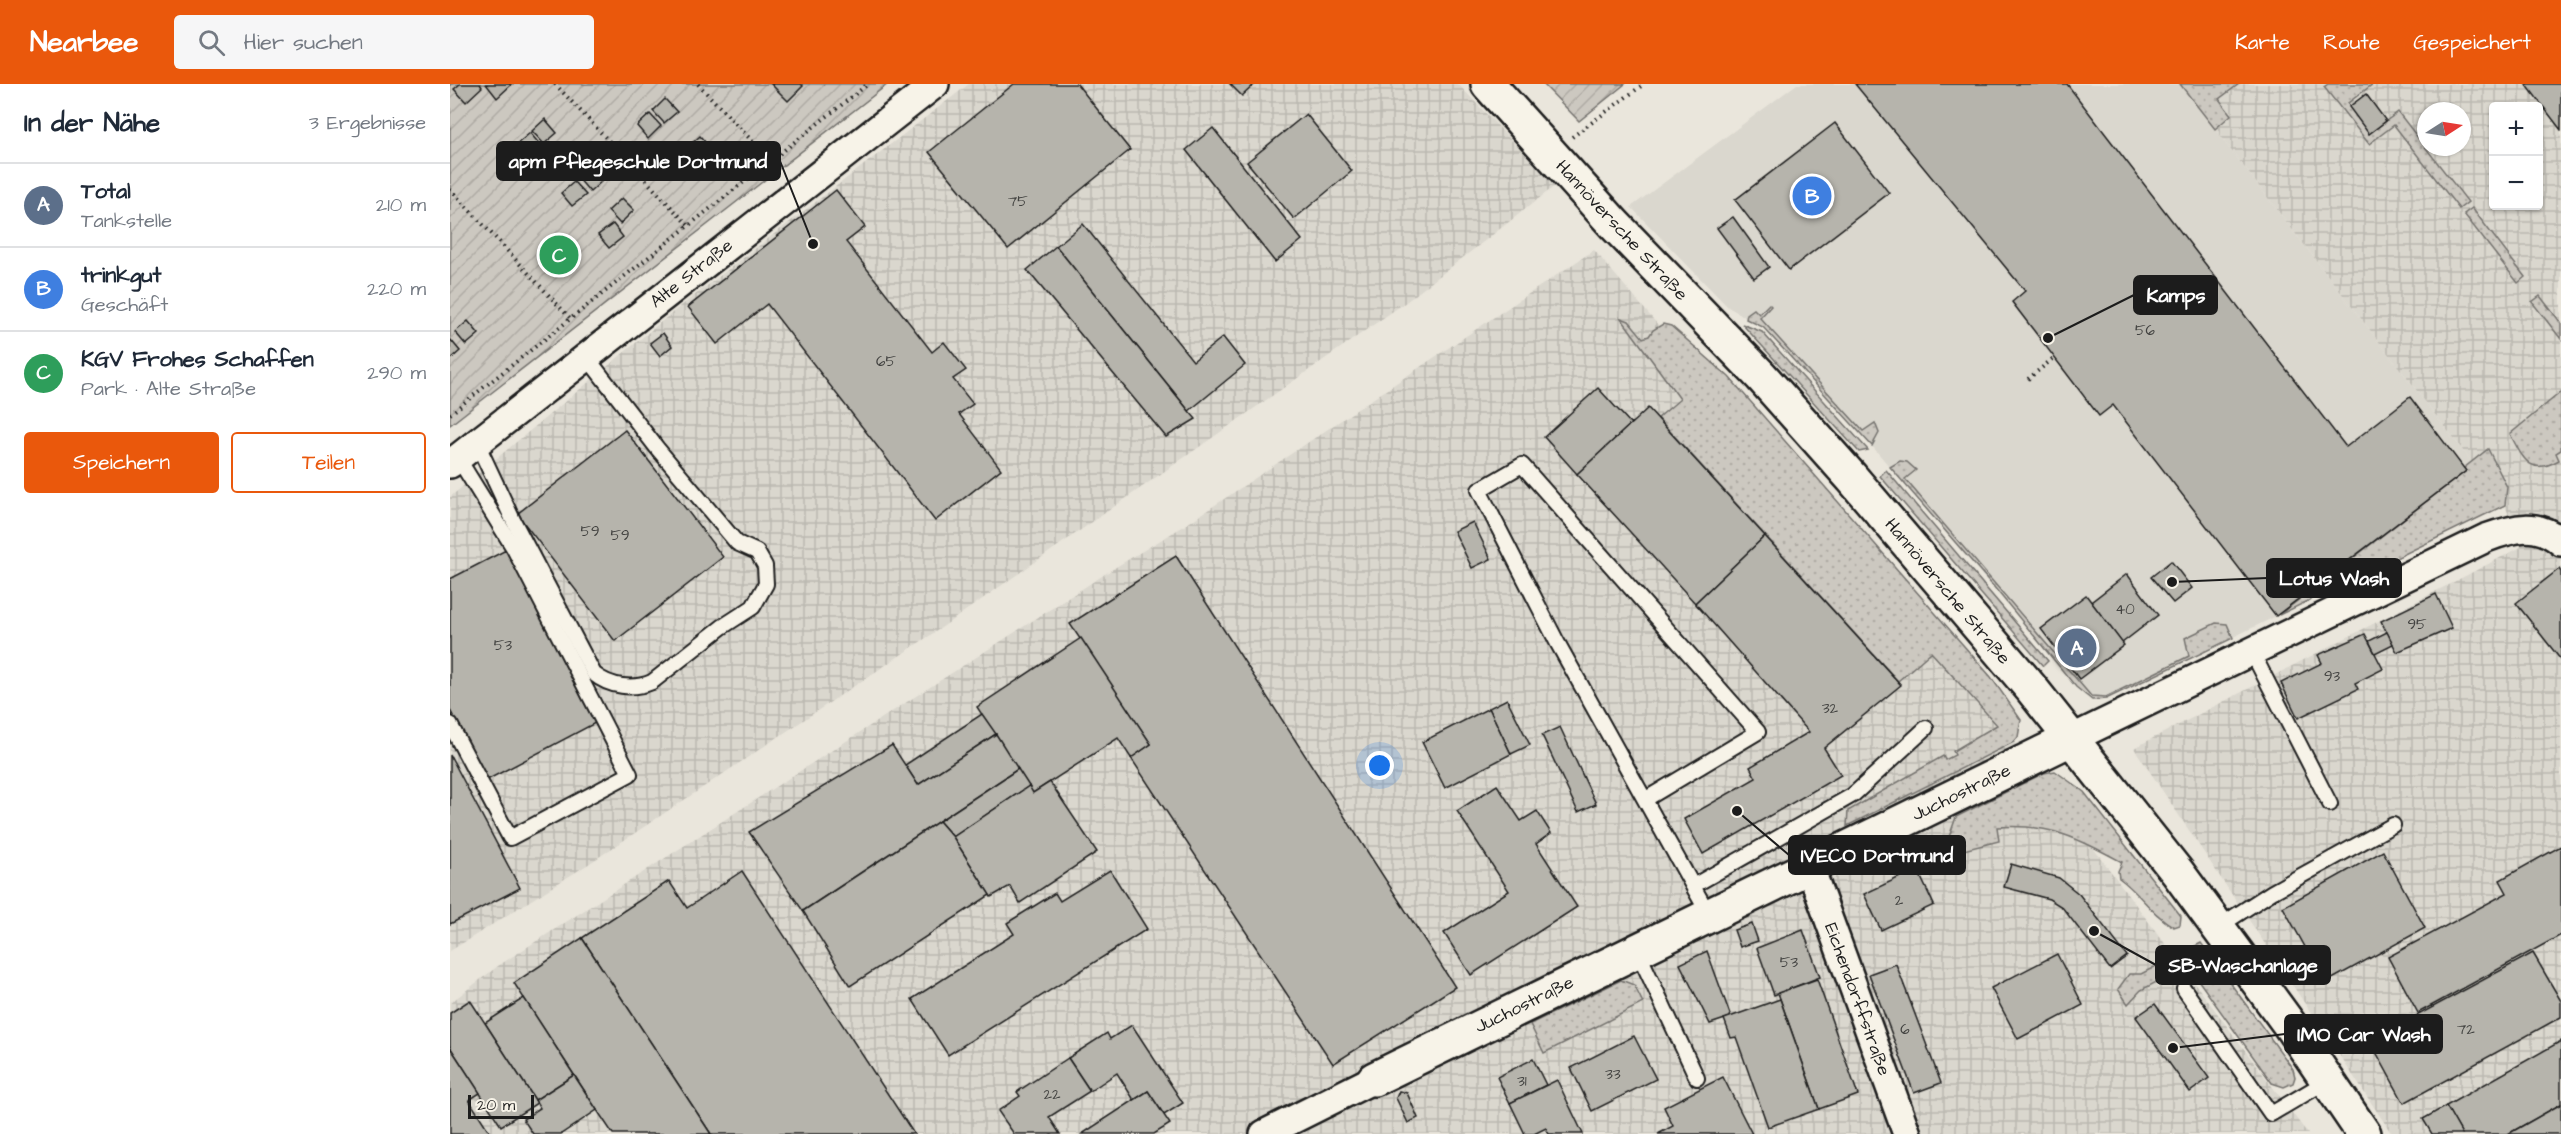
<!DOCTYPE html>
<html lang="de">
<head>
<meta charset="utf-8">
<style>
  :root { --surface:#fff; --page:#f6f6f7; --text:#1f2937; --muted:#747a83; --line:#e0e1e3; --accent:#ea580c }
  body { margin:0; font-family:"Architects Daughter",sans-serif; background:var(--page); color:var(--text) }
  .controls { position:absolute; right:18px; top:18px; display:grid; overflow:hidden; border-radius:6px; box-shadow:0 2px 4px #0004 }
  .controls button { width:54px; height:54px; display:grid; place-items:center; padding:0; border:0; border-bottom:2px solid var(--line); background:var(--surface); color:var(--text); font:30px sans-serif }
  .compass { position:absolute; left:1967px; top:18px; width:54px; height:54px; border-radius:50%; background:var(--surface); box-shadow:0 2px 4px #0004; rotate:78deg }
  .scale { position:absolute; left:18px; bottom:15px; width:66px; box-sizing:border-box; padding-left:6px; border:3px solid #1c1c1c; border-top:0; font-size:16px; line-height:21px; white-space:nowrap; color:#1c1c1c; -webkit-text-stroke:4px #f7f3e8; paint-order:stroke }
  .you { position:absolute; left:930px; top:682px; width:21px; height:21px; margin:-15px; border:4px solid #fff; border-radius:50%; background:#1a73e8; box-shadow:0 0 0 9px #1a73e833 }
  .badge { display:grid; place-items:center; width:39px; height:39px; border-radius:50%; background:var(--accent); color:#fff; font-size:20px; font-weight:700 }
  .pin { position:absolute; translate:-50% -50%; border:3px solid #fff; box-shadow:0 2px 6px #0006 }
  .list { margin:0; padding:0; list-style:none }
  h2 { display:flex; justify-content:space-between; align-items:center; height:78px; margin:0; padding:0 24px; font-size:26px }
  h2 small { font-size:20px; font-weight:400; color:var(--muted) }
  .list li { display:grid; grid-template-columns:39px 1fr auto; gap:18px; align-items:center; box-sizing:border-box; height:84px; padding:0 24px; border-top:2px solid var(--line) }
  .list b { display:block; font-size:22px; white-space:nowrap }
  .list p { margin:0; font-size:20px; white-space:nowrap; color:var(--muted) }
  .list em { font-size:20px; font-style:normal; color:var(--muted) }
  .actions { display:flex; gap:12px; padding:18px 24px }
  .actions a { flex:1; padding:14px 0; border:2px solid var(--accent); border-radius:6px; text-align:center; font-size:21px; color:var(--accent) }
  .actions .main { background:var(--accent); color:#fff }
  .icon { flex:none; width:33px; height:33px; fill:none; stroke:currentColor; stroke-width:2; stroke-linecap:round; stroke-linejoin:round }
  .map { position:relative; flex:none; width:2111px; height:1050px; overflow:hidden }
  header { display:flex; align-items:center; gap:36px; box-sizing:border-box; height:84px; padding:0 30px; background:var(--accent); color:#fff }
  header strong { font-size:28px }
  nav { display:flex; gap:33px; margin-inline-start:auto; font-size:21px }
  .search { width:420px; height:54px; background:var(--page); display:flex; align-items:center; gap:15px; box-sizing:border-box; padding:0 21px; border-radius:6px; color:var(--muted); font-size:22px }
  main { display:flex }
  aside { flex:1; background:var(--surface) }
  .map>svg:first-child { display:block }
  .built { fill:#dad7ce }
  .industrial { fill:url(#industrial-grid); fill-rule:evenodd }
  .grass { fill:url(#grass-dots); stroke:#74726e; stroke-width:1.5 }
  .garden { fill:url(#garden-furrows); stroke:#74726e; stroke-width:1.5 }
  .building { fill:#b6b4ac; stroke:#1c1c1c; stroke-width:1.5 }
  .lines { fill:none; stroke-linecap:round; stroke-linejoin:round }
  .service-casing { stroke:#1c1c1c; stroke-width:18 }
  .minor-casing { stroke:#1c1c1c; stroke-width:32 }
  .tertiary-casing { stroke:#1c1c1c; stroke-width:38 }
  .secondary-casing { stroke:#1c1c1c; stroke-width:38 }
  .path { stroke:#1c1c1c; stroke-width:4; stroke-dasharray:1.5 4.5; stroke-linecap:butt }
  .service { stroke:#f7f3e8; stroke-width:14 }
  .minor { stroke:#f7f3e8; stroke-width:27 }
  .tertiary { stroke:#f7f3e8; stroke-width:33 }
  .secondary { stroke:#f7f3e8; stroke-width:33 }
  .labels { text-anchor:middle; stroke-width:4.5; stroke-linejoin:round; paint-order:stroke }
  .number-label { font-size:15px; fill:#424240 }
  .street-label { font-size:18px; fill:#1c1c1c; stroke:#f7f3e8 }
  .leader { fill:none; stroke:#1c1c1c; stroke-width:2 }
  .callout-dot { fill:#1c1c1c; stroke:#f7f3e8; stroke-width:2 }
  .callout { fill:#1c1c1c; stroke:#1c1c1c; stroke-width:2 }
  .callout-label { font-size:20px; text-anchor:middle; font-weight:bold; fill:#fff }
</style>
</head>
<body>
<header>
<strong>Nearbee</strong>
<div class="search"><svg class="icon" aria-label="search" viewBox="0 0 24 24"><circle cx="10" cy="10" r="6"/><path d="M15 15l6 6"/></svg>Hier suchen</div>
<nav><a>Karte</a><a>Route</a><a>Gespeichert</a></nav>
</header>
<main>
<aside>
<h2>In der Nähe<small>3 Ergebnisse</small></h2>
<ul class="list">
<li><span class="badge" style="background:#5c6f8a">A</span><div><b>Total</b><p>Tankstelle</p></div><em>210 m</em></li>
<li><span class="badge" style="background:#3f7fe0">B</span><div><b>trinkgut</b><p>Geschäft</p></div><em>220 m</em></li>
<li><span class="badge" style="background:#2e9e5b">C</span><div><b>KGV Frohes Schaffen</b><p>Park · Alte Straße</p></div><em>290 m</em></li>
</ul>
<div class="actions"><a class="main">Speichern</a><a>Teilen</a></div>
</aside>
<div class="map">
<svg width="2111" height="1050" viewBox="0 0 2111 1050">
  <defs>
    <pattern id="industrial-grid" width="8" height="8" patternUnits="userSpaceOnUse" patternTransform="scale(1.5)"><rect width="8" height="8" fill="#dad7ce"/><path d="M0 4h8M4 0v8" fill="none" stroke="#bab8b0"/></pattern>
    <pattern id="grass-dots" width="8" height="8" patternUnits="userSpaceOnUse" patternTransform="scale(1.5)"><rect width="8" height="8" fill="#ccc8c0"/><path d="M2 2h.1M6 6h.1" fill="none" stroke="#afaba4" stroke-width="1.8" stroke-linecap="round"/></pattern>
    <pattern id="garden-furrows" width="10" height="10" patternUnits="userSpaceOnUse" patternTransform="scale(1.5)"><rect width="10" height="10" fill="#ccc8c0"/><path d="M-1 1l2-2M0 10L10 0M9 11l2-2" fill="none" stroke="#afaba4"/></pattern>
  </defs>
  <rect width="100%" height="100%" fill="#eae6dc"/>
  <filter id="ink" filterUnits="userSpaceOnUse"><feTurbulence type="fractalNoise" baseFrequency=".0167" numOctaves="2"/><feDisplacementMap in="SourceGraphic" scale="12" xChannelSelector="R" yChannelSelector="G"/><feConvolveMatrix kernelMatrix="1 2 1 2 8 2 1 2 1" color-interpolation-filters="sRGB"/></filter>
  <g filter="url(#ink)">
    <polygon class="built" points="1347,0 1730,0 2055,421 1656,615 1650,617 1635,612 1422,362 1313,243 1278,223 1181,123"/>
    <g class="industrial">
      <polygon points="519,0 1008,0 1105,102 956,218 491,544 137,781 0,867 0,413 223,228"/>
      <path d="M1730,0h381v1050h-169l-258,-386 387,-201 -16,-42zM2044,22h44v100h-44zM1976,27h36v36h-36z"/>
      <polygon points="1144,166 1559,652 1858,1050 0,1050 0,919 48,882 666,483 734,442"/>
    </g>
    <g class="grass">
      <polygon points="1730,0 1789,0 1769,15 1781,31 1765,45"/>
      <polygon points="1878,0 1923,0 1898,19 1919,50 1948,28 2018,118 2009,125 1944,41 1919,60 1874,3"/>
      <polygon points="2022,124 2075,193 2068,199 2014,130"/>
      <polygon points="2090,212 2111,239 2111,255 2082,218"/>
      <polygon points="1319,220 1321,222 1310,234 1413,347 1425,339 1429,349 1422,362 1313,243 1296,235 1297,230 1304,225 1309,230"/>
      <polygon points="1171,234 1179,237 1193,254 1199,252 1203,246 1213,240 1221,242 1279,293 1541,593 1571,636 1568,653 1564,658 1397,742 1398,727 1493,672 1495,676 1505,671 1503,667 1547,641 1481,568 1448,597 1208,334 1230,315"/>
      <polygon points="1292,240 1312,248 1418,366 1409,368"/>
      <path d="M2111,308v58l-5,3 3,7c-30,17 -36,-2 -49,-26z"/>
      <polygon points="2038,365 2057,403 2055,421 1829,531 2016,387 2014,384"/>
      <polygon points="1450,377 1457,378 1466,386 1455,395 1641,612 1656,613 1739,572 1735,554 1766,539 1777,540 1783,554 1656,615 1642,616 1626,603 1544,503 1440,383"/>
      <polygon points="1436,386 1598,577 1593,582 1430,392"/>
      <path d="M1605,687l29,21 97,124 -1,9 -6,2c-24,-14 -33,-33 -55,-49l-1,-7 4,-9c-45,-24 -73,-39 -125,-35l2,14 -43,11 -8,-12 8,-23 88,-44z"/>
      <polygon points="1751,859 1843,985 1845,993 1843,999 1834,1003 1822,999 1746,893 1720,891 1691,906 1678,920 1668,905 1679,890 1691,890"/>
      <polygon points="1171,896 1184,901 1193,919 1094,969 1080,940"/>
    </g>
    <g class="garden">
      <polygon points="0,0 438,0 0,341"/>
      <polygon points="1093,0 1175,0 1129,37"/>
    </g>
    <g class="building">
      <polygon points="10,0 30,0 32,3 16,18 4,5"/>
      <polygon points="36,0 60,0 61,1 47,14"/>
      <polygon points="321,0 351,0 353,2 338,17"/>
      <polygon points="564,0 627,0 680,66 558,165 479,68"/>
      <polygon points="780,0 805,0 792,12"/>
      <polygon points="1405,0 1617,0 1896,363 1960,313 2016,387 1826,532 1663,321 1649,332 1562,218 1575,207"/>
      <polygon points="2076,0 2111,0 2111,46"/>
      <polygon points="1916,10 1936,37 1919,50 1899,23"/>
      <polygon points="215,15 227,28 214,39 203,27"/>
      <polygon points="200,30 211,42 198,55 187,42"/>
      <polygon points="856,30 902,87 844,135 797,78"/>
      <polygon points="95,35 107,49 94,60 82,47"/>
      <polygon points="1385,39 1439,109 1339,186 1285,116"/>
      <polygon points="763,44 852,156 825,178 736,66"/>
      <polygon points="80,49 92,63 78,74 67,60"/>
      <polygon points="250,52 261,65 250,75 239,62"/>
      <polygon points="140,83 152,97 140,108 128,94"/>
      <polygon points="124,98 136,111 122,122 111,109"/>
      <polygon points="386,106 415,143 396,158 482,268 494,258 516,286 503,295 523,320 509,330 551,385 485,437 317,220 267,260 238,223"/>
      <polygon points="172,114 184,126 170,140 158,127"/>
      <polygon points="1283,133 1319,183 1304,194 1267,144"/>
      <polygon points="163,140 173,153 159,164 148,151"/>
      <polygon points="633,140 743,277 773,253 795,281 739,327 606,162"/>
      <polygon points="606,162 739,327 746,335 716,353 577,186"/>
      <polygon points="18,237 29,250 16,261 5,248"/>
      <polygon points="213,249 222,262 210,272 200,259"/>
      <polygon points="0,255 10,267 0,276"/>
      <polygon points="1148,304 1181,340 1127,390 1094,353"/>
      <polygon points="1198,324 1315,452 1245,519 1127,390"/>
      <polygon points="175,346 273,473 165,557 67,430"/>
      <polygon points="1023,438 1041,475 1022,484 1004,447"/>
      <polygon points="1315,452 1451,601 1374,664 1391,691 1253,770 1234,735 1306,694 1300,683 1359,648 1245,519"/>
      <polygon points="56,466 147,638 37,696 0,626 0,495"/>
      <polygon points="726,472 1005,903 883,980 681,674 701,660 620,540"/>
      <polygon points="1721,477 1742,504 1723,519 1701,493"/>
      <polygon points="2109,485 2111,488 2111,576 2066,519"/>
      <polygon points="1677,490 1708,531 1672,559 1641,518"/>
      <polygon points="1986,510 2002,544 1947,568 1931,537"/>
      <polygon points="1636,511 1674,561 1629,595 1591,545"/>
      <polygon points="1937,548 1943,560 1925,569 1919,557"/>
      <polygon points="1915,550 1933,585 1905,599 1908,605 1848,634 1831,599 1872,579 1868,571"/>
      <polygon points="631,554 701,660 681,674 668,654 583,709 527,623"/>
      <polygon points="1057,615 1080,661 1061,670 1039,624"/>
      <polygon points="1039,624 1061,670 995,704 972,658"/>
      <polygon points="532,630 546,650 468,701 455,681"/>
      <polygon points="1110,643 1146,720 1128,728 1092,651"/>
      <polygon points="546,650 568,685 353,827 299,748 442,661 468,701"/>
      <polygon points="0,671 70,804 0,840"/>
      <polygon points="568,685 579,702 503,753 489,737"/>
      <polygon points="600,698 647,768 570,819 560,802 541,813 503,753 579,702 583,709"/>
      <polygon points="1047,701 1071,737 1087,727 1101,749 1086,760 1127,823 1021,891 994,849 1059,807 1007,727"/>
      <polygon points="489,737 503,753 540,811 400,902 353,827"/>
      <polygon points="2111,762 2111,851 1968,929 1938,873 2057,809 2050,796"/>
      <polygon points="1933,767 1975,844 1875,899 1833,823"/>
      <polygon points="1561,780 1609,794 1629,810 1677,872 1660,885 1612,823 1599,815 1554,803"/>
      <polygon points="1467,785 1484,821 1431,846 1414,810"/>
      <polygon points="660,786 697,845 498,971 462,915 564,850 557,839 605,809 610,817"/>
      <polygon points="292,787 464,1050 261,1050 132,854 219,797 237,824"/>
      <polygon points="1302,840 1308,857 1290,863 1284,846"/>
      <polygon points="1353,846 1370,893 1324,911 1307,864"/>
      <polygon points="132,854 261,1050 163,1050 147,1026 64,899"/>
      <polygon points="1257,867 1281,933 1260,940 1230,880"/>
      <polygon points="2083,869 2111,917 2111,933 1954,1019 1920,957"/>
      <polygon points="1607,870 1633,921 1568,955 1541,904"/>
      <polygon points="1446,880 1491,999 1464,1009 1419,890"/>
      <polygon points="1367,895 1408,1011 1369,1025 1328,909"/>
      <polygon points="74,914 124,991 85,1016 35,939"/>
      <polygon points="1330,915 1369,1025 1318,1043 1286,953 1281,954 1274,935"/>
      <polygon points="20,916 87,1019 51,1042 0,963 0,929"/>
      <polygon points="1705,920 1759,994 1740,1008 1686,933"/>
      <polygon points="682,941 733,1019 714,1031 698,1007 684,1016 667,989 640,1007 618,974 657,949 660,955"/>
      <polygon points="1184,952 1206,995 1142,1027 1121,984"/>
      <polygon points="2111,957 2111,1020 2058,1050 2012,1050 1996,1022"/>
      <polygon points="0,963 30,1009 19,1016 41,1050 0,1050"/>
      <polygon points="618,974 640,1007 599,1033 610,1050 564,1050 548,1027 570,1012 567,1008"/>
      <polygon points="1083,975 1096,1001 1060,1019 1047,993"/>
      <polygon points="124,991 147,1026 111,1050 83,1050 73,1035 90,1024 85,1016"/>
      <polygon points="1273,993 1302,1050 1208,1050 1223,1042 1214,1023"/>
      <polygon points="1107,996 1133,1050 1099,1050 1096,1044 1084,1050 1075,1050 1060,1019"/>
      <polygon points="698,1007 720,1040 704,1050 632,1050"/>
      <polygon points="949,1007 957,1009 968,1034 958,1039 946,1014"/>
      <polygon points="2111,1020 2111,1050 2058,1050"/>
      <polygon points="1996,1022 2012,1050 1982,1050 1973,1035"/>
    </g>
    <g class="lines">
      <g class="service-casing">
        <g id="service">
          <path d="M27,359l36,77 81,154c16,13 39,16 58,8l70,-55 31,-20 13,-23 -1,-18 -8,-14 -20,-9 -80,-95 -71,-92"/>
          <polyline points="1802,568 1880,720"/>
          <polyline points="0,640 60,754 180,690 63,463 8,374"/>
          <polyline points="1196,715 1308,648 1072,381 1029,406 1107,558 1259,831"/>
          <polyline points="1243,802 1403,711 1476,644"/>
          <polyline points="1768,843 1822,808 1943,741"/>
          <polyline points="1187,866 1247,994"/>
          <polyline points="1734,905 1821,1030 1877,997"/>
        </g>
      </g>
      <g class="minor-casing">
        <g id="minor">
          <polyline points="0,380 485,0"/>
          <path d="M1621,655l415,-201c27,-10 52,-17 75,4"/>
          <polyline points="1359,781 1457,1050"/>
          <polyline points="814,1050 924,995"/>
        </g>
      </g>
      <g class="tertiary-casing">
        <polyline id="tertiary" points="924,995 1621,655"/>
      </g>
      <g class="secondary-casing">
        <polyline id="secondary" points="1038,0 1164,140 1311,292 1402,394 1581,604 1728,789 1839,940 1914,1050"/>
      </g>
      <g class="path">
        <polyline points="105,0 238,141"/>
        <polyline points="248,0 321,77"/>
        <polyline points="1122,53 1194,0"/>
        <polyline points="0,105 120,234"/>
        <polyline points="1578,295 1605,273"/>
        <polyline points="0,330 418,0"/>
      </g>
      <use href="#service" class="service"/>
      <use href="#minor" class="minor"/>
      <use href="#tertiary" class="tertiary"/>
      <use href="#secondary" class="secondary"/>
    </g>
  </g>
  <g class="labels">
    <g class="number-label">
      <text x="568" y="122">75</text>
      <text x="1695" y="251">56</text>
      <text x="436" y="282">65</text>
      <text x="140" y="452">59</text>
      <text x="170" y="456">59</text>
      <text x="1675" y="530">40</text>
      <text x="1967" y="545">95</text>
      <text x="53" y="566">53</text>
      <text x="1882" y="597">93</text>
      <text x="1380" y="629">32</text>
      <text x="1449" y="821">2</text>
      <text x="1339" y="883">53</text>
      <text x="1455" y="950">6</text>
      <text x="2016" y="950">72</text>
      <text x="1163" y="995">33</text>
      <text x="1072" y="1002">31</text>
      <text x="602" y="1015">22</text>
    </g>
    <g class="street-label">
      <text transform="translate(1172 146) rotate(47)" y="6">Hannöversche Straße</text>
      <text transform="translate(241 189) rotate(-38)" y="6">Alte Straße</text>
      <text transform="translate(1498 507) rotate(50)" y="6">Hannöversche Straße</text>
      <text transform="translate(1511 708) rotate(-26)" y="6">Juchostraße</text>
      <text transform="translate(1408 915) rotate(70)" y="6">Eichendorffstraße</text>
      <text transform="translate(1074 920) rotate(-26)" y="6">Juchostraße</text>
    </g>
  </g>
  <path class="leader" d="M363 160L330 77M1598 254L1684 211M1722 498L1817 494M1287 727L1339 771M1644 847L1706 881M1723 964L1835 950"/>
  <g class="callout-dot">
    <circle cx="363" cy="160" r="6"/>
    <circle cx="1598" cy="254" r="6"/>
    <circle cx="1722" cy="498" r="6"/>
    <circle cx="1287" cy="727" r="6"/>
    <circle cx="1644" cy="847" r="6"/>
    <circle cx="1723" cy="964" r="6"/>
  </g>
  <g class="callout">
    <rect x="47" y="58" width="283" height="38" rx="6"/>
    <rect x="1684" y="192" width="83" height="38" rx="6"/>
    <rect x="1817" y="475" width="134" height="38" rx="6"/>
    <rect x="1339" y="752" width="176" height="38" rx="6"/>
    <rect x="1706" y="862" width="174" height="38" rx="6"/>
    <rect x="1835" y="931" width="157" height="38" rx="6"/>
  </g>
  <g class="callout-label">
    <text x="188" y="84">apm Pflegeschule Dortmund</text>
    <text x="1726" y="218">Kamps</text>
    <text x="1884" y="501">Lotus Wash</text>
    <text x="1427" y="778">IVECO Dortmund</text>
    <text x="1793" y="888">SB-Waschanlage</text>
    <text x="1914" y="957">IMO Car Wash</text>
  </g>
</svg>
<div class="controls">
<button>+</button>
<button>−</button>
</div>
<svg class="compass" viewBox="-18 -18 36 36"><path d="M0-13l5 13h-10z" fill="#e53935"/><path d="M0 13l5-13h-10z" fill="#747a83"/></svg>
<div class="scale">20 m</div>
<div class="you"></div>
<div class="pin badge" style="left:1627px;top:564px;background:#5c6f8a">A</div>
<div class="pin badge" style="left:1362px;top:112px;background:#3f7fe0">B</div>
<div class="pin badge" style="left:109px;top:171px;background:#2e9e5b">C</div>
</div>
</main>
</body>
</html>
